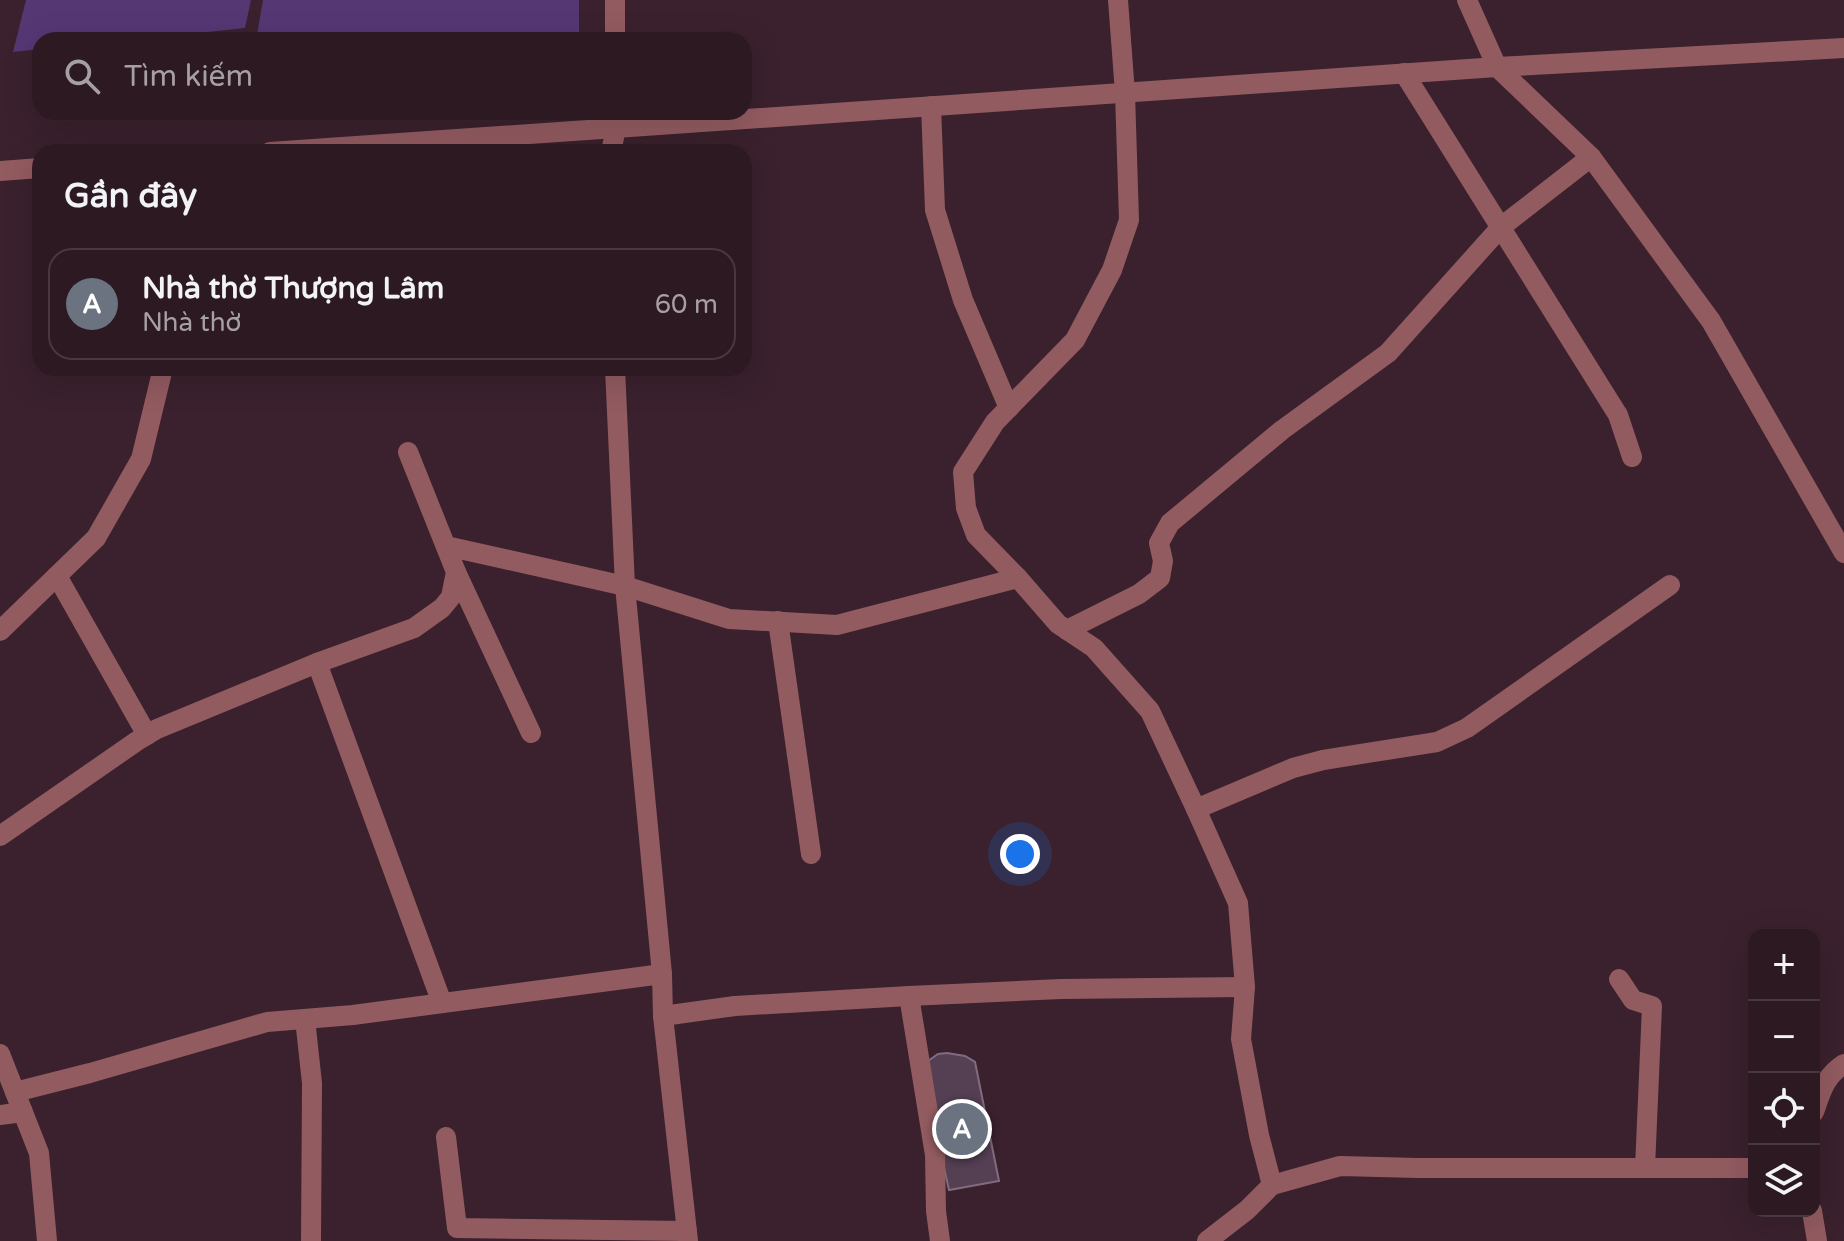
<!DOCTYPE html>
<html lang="vi">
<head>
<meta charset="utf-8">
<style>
  :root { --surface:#2c1922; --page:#34222a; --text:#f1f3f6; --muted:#a6a0a5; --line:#483840; --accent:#6ec2f3 }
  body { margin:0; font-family:"Varela Round",sans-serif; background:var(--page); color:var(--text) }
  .controls { position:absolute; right:24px; bottom:24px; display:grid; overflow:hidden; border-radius:16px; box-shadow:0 8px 32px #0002 }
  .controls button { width:72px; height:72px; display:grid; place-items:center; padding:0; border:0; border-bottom:2px solid var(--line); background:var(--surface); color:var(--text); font:40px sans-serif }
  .you { position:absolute; left:1020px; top:854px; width:28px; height:28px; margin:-20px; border:6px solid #fff; border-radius:50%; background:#1a73e8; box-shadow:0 0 0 12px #1a73e833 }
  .badge { display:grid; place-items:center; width:52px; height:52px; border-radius:50%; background:var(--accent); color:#fff; font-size:26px; font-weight:700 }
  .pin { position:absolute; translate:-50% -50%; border:4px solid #fff; box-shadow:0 2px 8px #0006 }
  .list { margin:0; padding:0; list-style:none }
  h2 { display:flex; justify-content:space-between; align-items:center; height:104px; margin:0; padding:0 32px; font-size:34px }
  h2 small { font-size:26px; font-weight:400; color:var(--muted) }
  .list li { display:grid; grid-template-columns:52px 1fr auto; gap:24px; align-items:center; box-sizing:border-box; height:112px; margin:0 16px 16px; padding:0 16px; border:2px solid var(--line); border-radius:24px }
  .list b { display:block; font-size:30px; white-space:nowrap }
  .list p { margin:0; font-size:26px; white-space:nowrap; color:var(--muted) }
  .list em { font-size:26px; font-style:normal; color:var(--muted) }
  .icon { flex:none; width:44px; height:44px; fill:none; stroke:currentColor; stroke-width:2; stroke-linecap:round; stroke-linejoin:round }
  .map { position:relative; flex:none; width:1844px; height:1241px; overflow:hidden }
  .search { position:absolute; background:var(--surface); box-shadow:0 8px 32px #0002; left:32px; top:32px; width:720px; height:88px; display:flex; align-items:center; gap:20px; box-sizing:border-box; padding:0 28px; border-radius:24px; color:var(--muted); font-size:30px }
  .panel { position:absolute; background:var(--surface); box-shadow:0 8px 32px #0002; left:32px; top:144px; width:720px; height:232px; border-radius:24px }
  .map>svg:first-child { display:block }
  .water { fill:#553774 }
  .building { fill:#543f53; stroke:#826b81; stroke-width:2 }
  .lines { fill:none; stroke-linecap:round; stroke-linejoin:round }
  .minor { stroke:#925b60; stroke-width:20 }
</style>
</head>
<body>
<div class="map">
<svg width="1844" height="1241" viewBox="0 0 1844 1241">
  <rect width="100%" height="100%" fill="#3a212d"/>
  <g class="water">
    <polygon points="26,0 251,0 245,28 132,40 40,40 40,49 13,52"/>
    <polygon points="263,0 579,0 579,37 576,40 256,40"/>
  </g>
  <polygon class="building" points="947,1053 965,1056 975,1062 999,1181 949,1190 924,1077 928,1061 938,1054"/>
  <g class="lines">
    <g class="minor">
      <polyline points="615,0 615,40"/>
      <polyline points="1118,0 1125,93 1129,220 1112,270 1075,340 995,422 963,472 966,508 976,535 1018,578 1058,624 1094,648 1150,711 1196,809 1238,903 1245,987 1241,1039 1259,1135 1272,1185"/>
      <polyline points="1467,0 1497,67 1591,157 1711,321 1844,553"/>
      <polyline points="1404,73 1618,415 1632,457"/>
      <polyline points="931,106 935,210 963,300 1009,408"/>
      <polyline points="270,152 1497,67 1844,48"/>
      <polyline points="611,152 616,128 616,112"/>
      <polyline points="0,171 40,168"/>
      <polyline points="615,368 625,586 662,974 663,1016 688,1241"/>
      <polyline points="446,546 625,586 729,619 837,625 1018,578"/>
      <polyline points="456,572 531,733"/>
      <polyline points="57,576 147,735"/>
      <polyline points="778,621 811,854"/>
      <polyline points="1067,630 1139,594 1160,578 1163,561 1159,543 1170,523 1282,430 1388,353 1501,227 1591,157"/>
      <polyline points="0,631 96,538 141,459 163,368"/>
      <polyline points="317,663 442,1003"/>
      <polyline points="1196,809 1293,768 1323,760 1437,742 1467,728 1670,585"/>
      <polyline points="0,836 137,741 157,729 317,663 414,628 442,608 451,597 456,572 408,452"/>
      <polyline points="1619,979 1633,1000 1652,1006 1645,1168"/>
      <polyline points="909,996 935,1155 936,1211 940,1241"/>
      <polyline points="663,1016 735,1006 909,996 1061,989 1245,987"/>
      <polyline points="305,1019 312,1083 311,1241"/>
      <polyline points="0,1054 39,1153 47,1241"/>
      <polyline points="15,1092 90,1073 267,1022 353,1015 662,974"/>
      <path d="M1814,1112c7,-20 11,-36 30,-48"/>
      <polyline points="0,1115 23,1112"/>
      <polyline points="446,1137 457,1228 687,1231"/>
      <polyline points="1812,1211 1817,1241"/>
      <polyline points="1207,1241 1247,1210 1272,1185 1340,1166 1418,1168 1754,1168"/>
    </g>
  </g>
</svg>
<div class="controls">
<button>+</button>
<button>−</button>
<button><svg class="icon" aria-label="locate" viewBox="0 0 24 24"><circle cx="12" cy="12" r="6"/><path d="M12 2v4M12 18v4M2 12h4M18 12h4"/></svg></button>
<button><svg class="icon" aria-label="layers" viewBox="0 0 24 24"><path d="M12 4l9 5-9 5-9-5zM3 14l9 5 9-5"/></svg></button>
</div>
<div class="you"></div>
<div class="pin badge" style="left:962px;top:1129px;background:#6b7280">A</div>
<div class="search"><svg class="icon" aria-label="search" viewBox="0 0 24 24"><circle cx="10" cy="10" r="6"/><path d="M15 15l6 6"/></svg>Tìm kiếm</div>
<section class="panel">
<h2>Gần đây<small></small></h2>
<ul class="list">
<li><span class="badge" style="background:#6b7280">A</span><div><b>Nhà thờ Thượng Lâm</b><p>Nhà thờ</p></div><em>60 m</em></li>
</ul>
</section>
</div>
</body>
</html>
